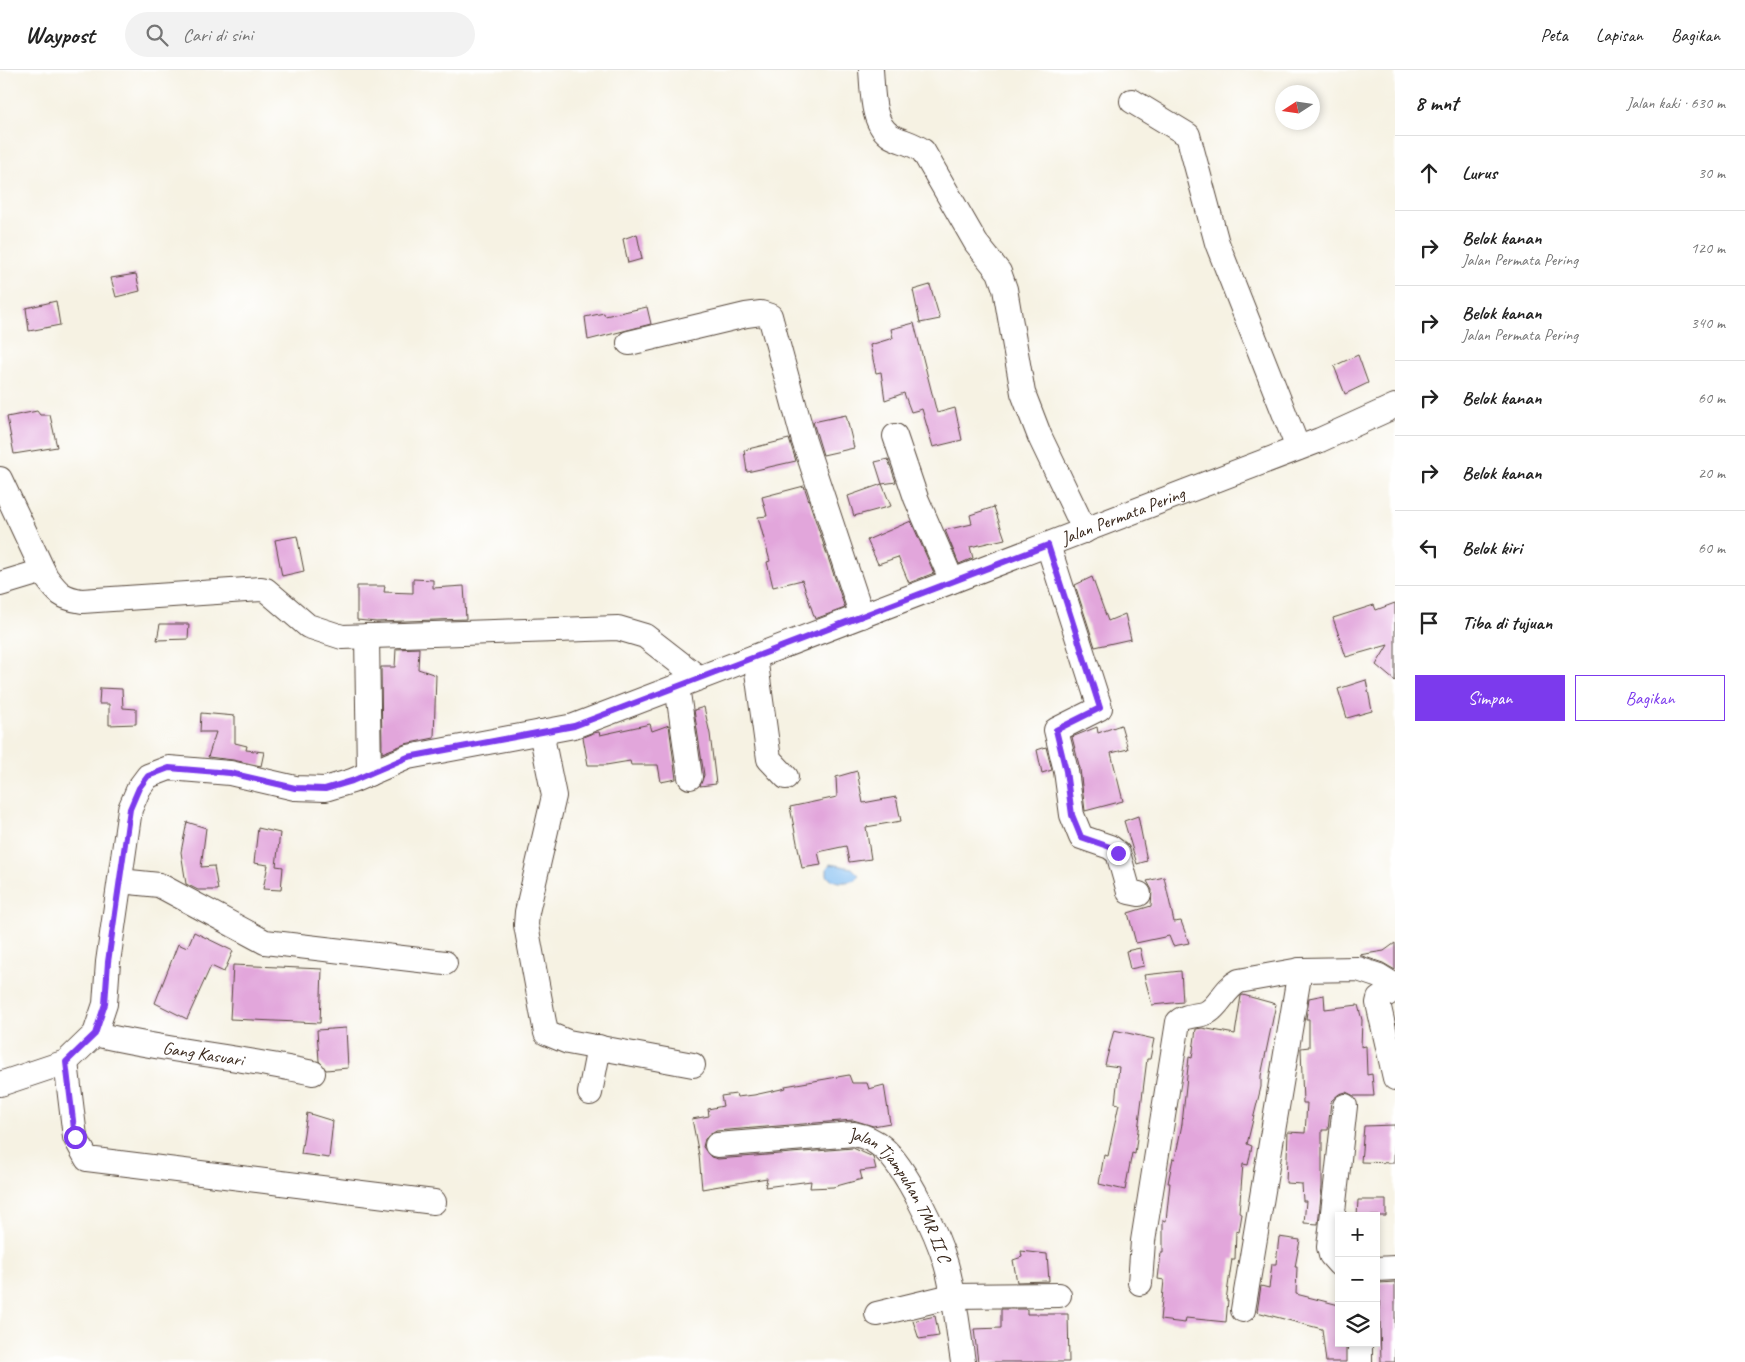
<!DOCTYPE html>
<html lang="id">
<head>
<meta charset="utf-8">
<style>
  :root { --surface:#fff; --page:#f2f2f2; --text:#222; --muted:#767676; --line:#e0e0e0; --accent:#7c3aed }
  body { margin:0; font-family:Caveat,sans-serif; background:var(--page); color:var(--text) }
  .controls { position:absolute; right:15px; bottom:15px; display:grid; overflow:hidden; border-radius:0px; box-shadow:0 2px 8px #0003 }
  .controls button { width:45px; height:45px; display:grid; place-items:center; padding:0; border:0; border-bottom:1px solid var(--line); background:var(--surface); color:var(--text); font:25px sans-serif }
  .compass { position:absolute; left:1275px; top:15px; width:45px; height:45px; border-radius:50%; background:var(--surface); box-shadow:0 2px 8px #0003; rotate:258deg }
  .stop { position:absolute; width:15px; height:15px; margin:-11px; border:4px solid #7c3aed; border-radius:50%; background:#fff }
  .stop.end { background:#7c3aed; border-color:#fff; box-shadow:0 1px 5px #0008 }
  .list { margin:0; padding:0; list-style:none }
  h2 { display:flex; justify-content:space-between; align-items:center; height:65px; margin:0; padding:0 20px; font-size:21px }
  h2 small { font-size:16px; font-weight:400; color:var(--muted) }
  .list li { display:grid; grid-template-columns:32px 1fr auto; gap:15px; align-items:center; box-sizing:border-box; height:75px; padding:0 20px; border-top:1px solid var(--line) }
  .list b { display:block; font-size:19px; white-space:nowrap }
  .list p { margin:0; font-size:16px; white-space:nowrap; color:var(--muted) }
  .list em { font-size:16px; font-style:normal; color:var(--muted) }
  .actions { display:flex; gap:10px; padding:15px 20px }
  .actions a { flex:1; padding:11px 0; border:1px solid var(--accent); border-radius:0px; text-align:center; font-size:18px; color:var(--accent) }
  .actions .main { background:var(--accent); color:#fff }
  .icon { flex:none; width:28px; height:28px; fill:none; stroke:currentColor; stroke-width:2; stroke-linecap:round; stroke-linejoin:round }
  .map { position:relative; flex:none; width:1395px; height:1292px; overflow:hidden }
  header { display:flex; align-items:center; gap:30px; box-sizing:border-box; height:70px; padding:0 25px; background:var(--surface); border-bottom:1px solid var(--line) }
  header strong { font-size:24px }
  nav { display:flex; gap:28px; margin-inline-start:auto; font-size:18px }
  .search { width:350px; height:45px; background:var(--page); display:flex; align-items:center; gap:12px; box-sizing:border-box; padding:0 18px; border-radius:28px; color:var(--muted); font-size:19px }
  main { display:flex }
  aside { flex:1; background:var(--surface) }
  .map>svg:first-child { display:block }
  .water { fill:#7ebbf1; stroke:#5c7288 }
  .building { fill:#e2a6db }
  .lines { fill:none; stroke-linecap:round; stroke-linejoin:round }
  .minor-casing { stroke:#57483c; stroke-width:26 }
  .minor { stroke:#fff; stroke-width:24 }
  .route { stroke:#7c3aed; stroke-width:6 }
  .labels { text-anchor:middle; stroke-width:4; stroke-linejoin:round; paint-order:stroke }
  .street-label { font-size:18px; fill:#3b2a1e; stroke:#fff }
</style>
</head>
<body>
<header>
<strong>Waypost</strong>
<div class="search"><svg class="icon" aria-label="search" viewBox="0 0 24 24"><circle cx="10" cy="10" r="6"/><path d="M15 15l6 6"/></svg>Cari di sini</div>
<nav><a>Peta</a><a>Lapisan</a><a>Bagikan</a></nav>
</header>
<main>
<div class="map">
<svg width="1395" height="1292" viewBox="0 0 1395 1292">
  <rect width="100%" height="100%" fill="#fff"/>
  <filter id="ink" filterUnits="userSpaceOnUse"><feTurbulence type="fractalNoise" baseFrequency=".02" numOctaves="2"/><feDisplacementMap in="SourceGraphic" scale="10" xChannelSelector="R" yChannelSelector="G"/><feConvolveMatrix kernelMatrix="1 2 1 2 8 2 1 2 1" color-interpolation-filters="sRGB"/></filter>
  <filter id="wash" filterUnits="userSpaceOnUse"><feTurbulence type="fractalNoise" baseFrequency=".0096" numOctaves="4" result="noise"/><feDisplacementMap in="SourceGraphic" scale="20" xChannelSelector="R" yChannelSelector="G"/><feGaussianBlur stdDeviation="1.12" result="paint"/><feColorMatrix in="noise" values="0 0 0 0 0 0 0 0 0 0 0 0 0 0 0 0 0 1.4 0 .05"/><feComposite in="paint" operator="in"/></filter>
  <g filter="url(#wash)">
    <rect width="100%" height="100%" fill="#f6f2e3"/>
    <path class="water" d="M830,794l22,4 7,7 -4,5c-10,3 -20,4 -28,-4v-8z"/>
    <g id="blocks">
      <g class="building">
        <polygon points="637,164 642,189 628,193 623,169"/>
        <polygon points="136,204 140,221 116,227 111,208"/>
        <polygon points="930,215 940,249 920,253 913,220"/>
        <polygon points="56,231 60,255 29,261 26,238"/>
        <polygon points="647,237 651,254 588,270 585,247 604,243 605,246"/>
        <polygon points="914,253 937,343 955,338 962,370 933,377 922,339 911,342 904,323 885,330 881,302 876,303 870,275 893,268 891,259"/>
        <polygon points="1358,285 1368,313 1345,324 1334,296"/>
        <polygon points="37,341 40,345 50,345 57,377 14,384 7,347"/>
        <polygon points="846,345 854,378 823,385 813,352"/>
        <polygon points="789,369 796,391 747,402 744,380"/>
        <polygon points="888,389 896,412 882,414 875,392"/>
        <polygon points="882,414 891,436 854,446 848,426"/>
        <polygon points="804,416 845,538 815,549 802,510 773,517 767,492 770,491 758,447 767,446 762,427"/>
        <polygon points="994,437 1005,469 970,477 973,488 959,494 945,460 972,454 970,445"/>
        <polygon points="911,451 934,503 909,513 898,487 878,494 867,470"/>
        <polygon points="297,466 304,501 282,506 275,470"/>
        <polygon points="1092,507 1108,551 1125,544 1131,569 1095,577 1075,515"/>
        <polygon points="413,509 433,510 433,518 464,516 466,549 376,552 357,550 357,516 385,516 384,522 413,523"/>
        <polygon points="1395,533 1395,611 1376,595 1388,575 1346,587 1333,548 1374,535 1376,540"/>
        <polygon points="160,554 189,554 188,569 157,570"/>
        <polygon points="419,578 418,599 436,605 434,668 405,674 382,683 381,597 395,597 396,579"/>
        <polygon points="1366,610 1372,641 1347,648 1338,619"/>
        <polygon points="100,618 122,619 123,638 136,639 136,654 109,655 109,634 99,634"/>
        <polygon points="704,637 710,664 716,714 700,716 704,705 694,640"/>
        <polygon points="201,643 235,646 235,673 247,676 246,680 264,682 261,696 233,690 208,687 216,662 200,662"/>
        <polygon points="650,654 652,661 669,655 676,709 661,712 658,695 631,695 630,691 606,695 588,695 583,667 593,663 599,662 600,665"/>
        <polygon points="1121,655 1128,679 1111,683 1123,731 1085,741 1080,699 1072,667 1097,657 1098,663"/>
        <polygon points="1046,677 1052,700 1042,703 1037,680"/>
        <polygon points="857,701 863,733 896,727 901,751 866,757 871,789 849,792 846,776 818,782 821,795 802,798 790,737 837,727 836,707"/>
        <polygon points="1138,746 1147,791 1137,794 1124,751"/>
        <polygon points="187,752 206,758 201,797 214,796 218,820 198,820 186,814 181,782"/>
        <polygon points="258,758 280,763 276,796 283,797 281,820 263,819 268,795 254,793"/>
        <polygon points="1164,807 1174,852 1181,851 1189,873 1173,876 1169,866 1136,873 1128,843 1151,836 1152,820 1147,811"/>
        <polygon points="194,862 233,881 224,902 211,896 187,949 155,933 178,874 187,878"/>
        <polygon points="1395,873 1395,900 1383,893 1359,885 1384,881"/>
        <polygon points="1140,878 1144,896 1130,899 1126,881"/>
        <polygon points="233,895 322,899 320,953 230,949"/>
        <polygon points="1181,901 1183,932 1152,935 1144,905"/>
        <polygon points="1243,925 1276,934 1261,1006 1261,1017 1247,1074 1252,1076 1248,1095 1243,1094 1239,1143 1242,1144 1239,1162 1236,1161 1235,1189 1232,1189 1226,1230 1228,1230 1226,1252 1186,1248 1185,1253 1160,1250 1164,1210 1158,1209 1161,1183 1163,1183 1163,1150 1166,1151 1170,1113 1168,1113 1173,1088 1175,1089 1182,1054 1189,987 1192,988 1196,959 1202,958 1235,964 1241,926"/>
        <polygon points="1324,925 1325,939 1358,935 1362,950 1361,977 1366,976 1367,1005 1372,1004 1374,1026 1354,1026 1346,1022 1339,1024 1331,1031 1328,1060 1322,1060 1322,1117 1318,1154 1304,1153 1306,1131 1303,1131 1302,1114 1286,1113 1288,1062 1305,1063 1307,1033 1303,1033 1301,978 1309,977 1309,949 1306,949 1309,928"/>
        <polygon points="346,958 348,998 326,1000 319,991 317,960"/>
        <polygon points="1114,960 1154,969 1150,989 1147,989 1135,1084 1132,1083 1125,1120 1099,1114 1104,1085 1108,1086 1119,1034 1115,1033 1119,997 1105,995"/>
        <polygon points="849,1005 852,1013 867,1013 869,1019 884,1015 890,1053 873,1056 853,1050 716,1061 705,1069 703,1077 711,1087 718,1089 853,1078 873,1087 876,1099 860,1101 862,1109 833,1117 810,1118 811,1111 765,1117 767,1108 702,1119 699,1085 692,1049 709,1046 708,1039 723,1036 721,1026 736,1024 737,1027 754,1025 786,1018 785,1016"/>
        <polygon points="307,1043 333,1051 329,1088 301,1084"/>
        <polygon points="1395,1055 1394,1093 1361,1092 1364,1056"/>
        <polygon points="1358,1130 1386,1130 1386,1146 1357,1146"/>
        <polygon points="1279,1167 1300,1170 1295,1197 1297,1197 1296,1224 1339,1235 1339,1273 1346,1273 1346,1292 1326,1292 1322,1259 1257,1242 1261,1216 1269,1218 1272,1194 1276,1194"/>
        <polygon points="1021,1181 1047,1184 1049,1211 1017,1212 1013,1190 1022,1187"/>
        <polygon points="1395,1212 1395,1292 1381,1292 1379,1213"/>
        <polygon points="1001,1239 1027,1239 1027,1244 1068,1244 1069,1292 978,1292 974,1259 1001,1258"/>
        <polygon points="935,1246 939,1266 919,1269 913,1251"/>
      </g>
    </g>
  </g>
  <g filter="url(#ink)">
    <use href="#blocks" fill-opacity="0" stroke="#57483c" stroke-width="1"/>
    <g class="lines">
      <g class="minor-casing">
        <g id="minor">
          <path d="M871,0c2,20 0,54 20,66 11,6 22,7 32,15l53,92 23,29 6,17 18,104 17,44 45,94"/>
          <polyline points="1132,31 1188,65 1217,173 1298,378"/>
          <polyline points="629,273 746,245 761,243 770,246 804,371 862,546"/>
          <polyline points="895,366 916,428 952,511"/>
          <path d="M0,409l46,98c12,16 16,21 36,24l179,-12 5,1 42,36 34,11 276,-9 27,8 54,42"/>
          <polyline points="1048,475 1100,638 1056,660 1066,701 1072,745 1081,767 1110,777 1118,783 1129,822 1139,824"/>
          <polyline points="0,514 43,501"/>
          <polyline points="367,566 369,704"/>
          <polyline points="755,587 769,689 786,707"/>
          <polyline points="677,616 690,707"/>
          <polyline points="541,662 554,726 527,842 526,855 546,963 568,972 693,995"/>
          <polyline points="120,811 159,815 265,872 445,893"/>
          <polyline points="1395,919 1379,929 1378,933 1395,1008"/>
          <path id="s1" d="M95,964c72,17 146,23 218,39"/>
          <polyline points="66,992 75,1067 87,1089 434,1132"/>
          <path id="s2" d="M0,1014l66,-22 29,-28 10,-30 3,-42 22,-153 9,-21 9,-12 21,-8 61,5 65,15 30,1 27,-8 56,-24 166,-31 746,-286 75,-34"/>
          <polyline points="590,1023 599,977"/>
          <path id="s3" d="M717,1075l137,-11c10,2 20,6 28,13 24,20 55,86 64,117 9,31 12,66 17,98"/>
          <polyline points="1339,1194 1331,1185 1329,1177 1345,1036"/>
          <polyline points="1376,1199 1395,1198"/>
          <path d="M1140,1213l3,-42 35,-219c8,-8 21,-5 30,-10 12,-7 16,-23 31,-31l61,-11 58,-1 21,7 16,10"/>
          <polyline points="1243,1240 1300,900"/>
          <polyline points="877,1244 952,1226 1059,1225"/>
          <polyline points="1360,1273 1360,1292"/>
        </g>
      </g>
      <use href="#minor" class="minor"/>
    </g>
  </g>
  <g class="lines" filter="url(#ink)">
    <polyline class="route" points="75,1067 66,992 95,964 105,934 108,892 130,739 139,718 148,706 169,698 230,703 295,718 325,719 352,711 408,687 574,656 1048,475 1100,638 1056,660 1066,701 1072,745 1081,767 1110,777 1118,783"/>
  </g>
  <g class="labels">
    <g class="street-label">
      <text dy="6" stroke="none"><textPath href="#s2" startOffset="1402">Jalan Permata Pering</textPath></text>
      <text dy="6" stroke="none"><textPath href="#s1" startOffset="110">Gang Kasuari</textPath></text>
      <text dy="6" stroke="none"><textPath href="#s3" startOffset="216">Jalan Tjampuhan TMR II C</textPath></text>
    </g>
  </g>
</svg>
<div class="controls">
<button>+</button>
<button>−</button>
<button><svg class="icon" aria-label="layers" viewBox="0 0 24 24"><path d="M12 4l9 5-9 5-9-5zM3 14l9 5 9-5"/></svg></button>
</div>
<svg class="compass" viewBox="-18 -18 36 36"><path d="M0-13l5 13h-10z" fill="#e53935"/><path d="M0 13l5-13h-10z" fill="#767676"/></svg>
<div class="stop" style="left:75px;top:1067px"></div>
<div class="stop end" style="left:1118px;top:783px"></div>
</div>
<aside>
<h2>8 mnt<small>Jalan kaki · 630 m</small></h2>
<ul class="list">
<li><svg class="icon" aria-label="ahead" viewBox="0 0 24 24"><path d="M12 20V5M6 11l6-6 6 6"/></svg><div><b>Lurus</b></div><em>30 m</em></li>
<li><svg class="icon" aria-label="right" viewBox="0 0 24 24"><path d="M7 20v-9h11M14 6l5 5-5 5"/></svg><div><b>Belok kanan</b><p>Jalan Permata Pering</p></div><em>120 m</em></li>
<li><svg class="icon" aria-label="right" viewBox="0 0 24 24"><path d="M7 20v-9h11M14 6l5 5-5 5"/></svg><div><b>Belok kanan</b><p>Jalan Permata Pering</p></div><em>340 m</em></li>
<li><svg class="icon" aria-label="right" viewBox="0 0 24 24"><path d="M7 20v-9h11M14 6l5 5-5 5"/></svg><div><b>Belok kanan</b></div><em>60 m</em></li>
<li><svg class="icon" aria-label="right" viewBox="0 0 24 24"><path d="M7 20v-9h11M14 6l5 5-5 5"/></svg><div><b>Belok kanan</b></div><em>20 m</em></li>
<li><svg class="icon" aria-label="left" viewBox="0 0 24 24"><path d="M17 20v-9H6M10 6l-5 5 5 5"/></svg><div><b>Belok kiri</b></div><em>60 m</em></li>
<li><svg class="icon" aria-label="arrive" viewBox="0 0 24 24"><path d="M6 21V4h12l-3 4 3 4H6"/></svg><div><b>Tiba di tujuan</b></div></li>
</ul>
<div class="actions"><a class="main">Simpan</a><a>Bagikan</a></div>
</aside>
</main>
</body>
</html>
